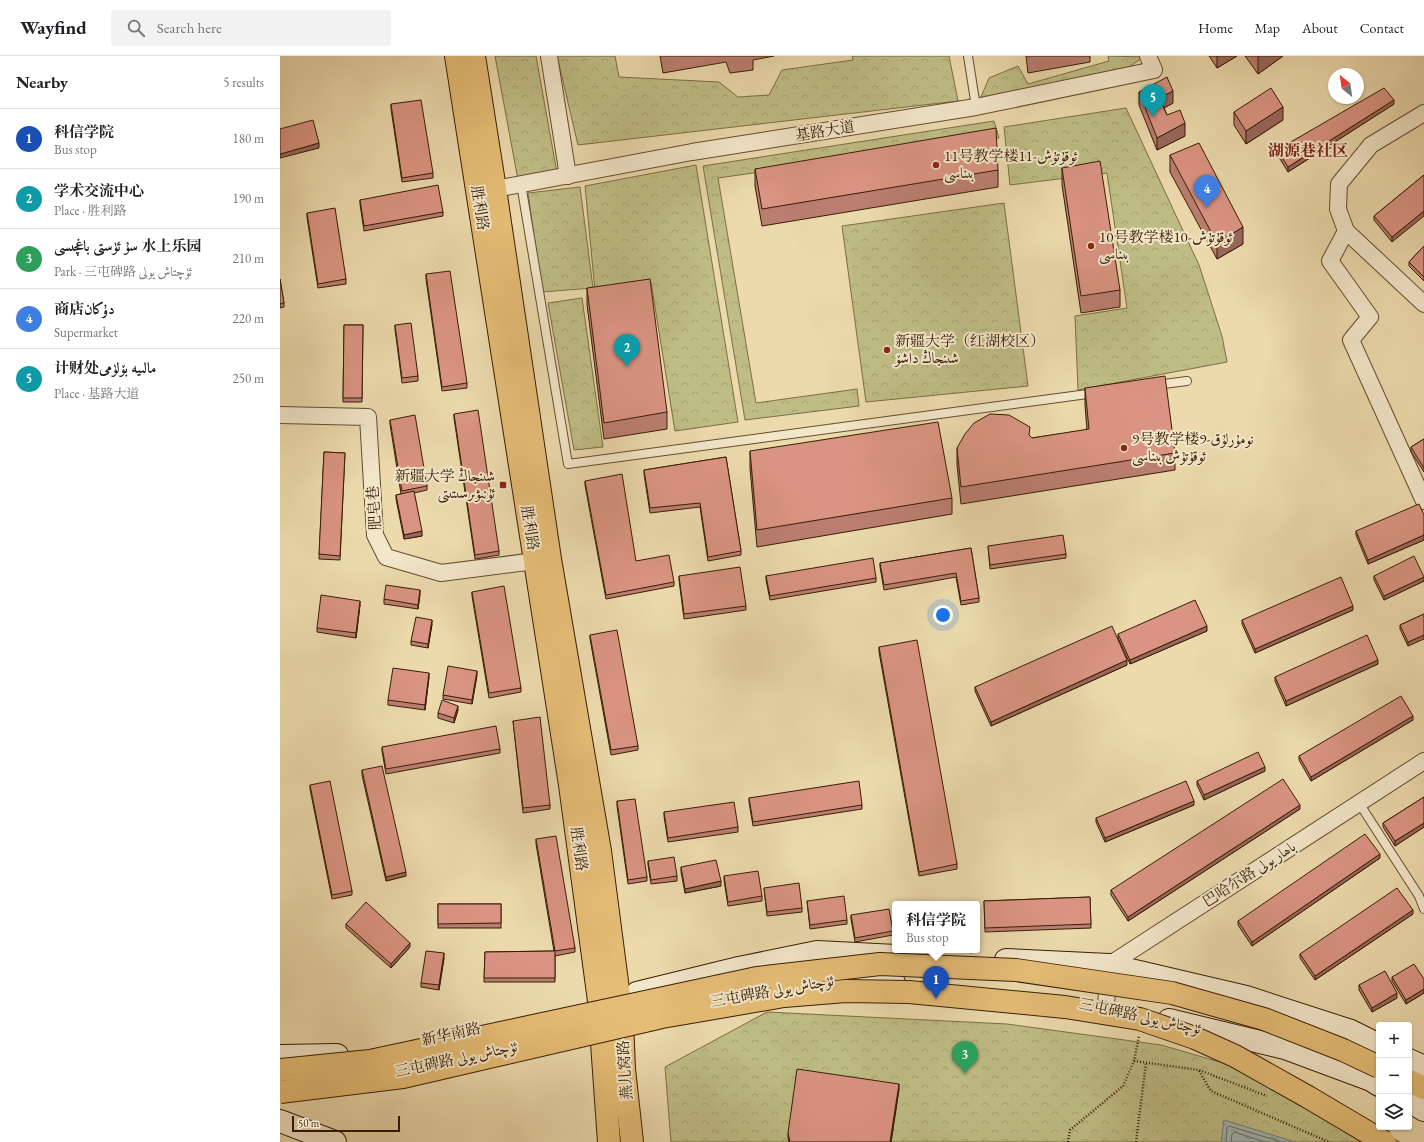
<!DOCTYPE html>
<html lang="en">
<head>
<meta charset="utf-8">
<style>
  :root { --surface:#fff; --page:#f2f2f2; --text:#202124; --muted:#757577; --line:#e0e0e0; --accent:#db2777 }
  body { margin:0; font-family:"EB Garamond",Amiri,"Noto Serif SC",serif; background:var(--page); color:var(--text) }
  .controls { position:absolute; right:12px; bottom:12px; display:grid; overflow:hidden; border-radius:4px; box-shadow:0 1px 3px #0004 }
  .controls button { width:36px; height:36px; display:grid; place-items:center; padding:0; border:0; border-bottom:1px solid var(--line); background:var(--surface); color:var(--text); font:20px sans-serif }
  .compass { position:absolute; left:1048px; top:12px; width:36px; height:36px; border-radius:50%; background:var(--surface); box-shadow:0 1px 3px #0004; rotate:331deg }
  .scale { position:absolute; left:12px; bottom:10px; width:108px; box-sizing:border-box; padding-left:4px; border:2px solid #381d03; border-top:0; font-size:11px; line-height:14px; white-space:nowrap; color:#381d03; -webkit-text-stroke:3px #f3e7ca; paint-order:stroke }
  .you { position:absolute; left:663px; top:559px; width:14px; height:14px; margin:-10px; border:3px solid #fff; border-radius:50%; background:#1a73e8; box-shadow:0 0 0 6px #1a73e833 }
  .badge { display:grid; place-items:center; width:26px; height:26px; border-radius:50%; background:var(--accent); color:#fff; font-size:13px; font-weight:700 }
  .pin { position:absolute; translate:-50% -33px; filter:drop-shadow(0 1px 2px #0008) }
  .pin::after { content:''; position:absolute; top:21px; width:14px; height:12px; background:inherit; clip-path:polygon(0 0,100% 0,50% 100%) }
  .popup { position:absolute; left:612px; top:845px; width:88px; height:52px; box-sizing:border-box; display:grid; place-content:center; border-radius:4px; background:var(--surface); filter:drop-shadow(0 1px 3px #0005); font-size:13px; white-space:nowrap; color:var(--muted) }
  .popup b { font-size:15px; color:var(--text) }
  .popup::after { content:''; position:absolute; left:50%; top:100%; margin-left:-8px; border:8px solid transparent; border-top-color:var(--surface) }
  .list { margin:0; padding:0; list-style:none }
  h2 { display:flex; justify-content:space-between; align-items:center; height:52px; margin:0; padding:0 16px; font-size:17px }
  h2 small { font-size:13px; font-weight:400; color:var(--muted) }
  .list li { display:grid; grid-template-columns:26px 1fr auto; gap:12px; align-items:center; box-sizing:border-box; height:60px; padding:0 16px; border-top:1px solid var(--line) }
  .list b { display:block; font-size:15px; white-space:nowrap }
  .list p { margin:0; font-size:13px; white-space:nowrap; color:var(--muted) }
  .list em { font-size:13px; font-style:normal; color:var(--muted) }
  .icon { flex:none; width:22px; height:22px; fill:none; stroke:currentColor; stroke-width:2; stroke-linecap:round; stroke-linejoin:round }
  .map { position:relative; flex:none; width:1144px; height:1086px; overflow:hidden }
  header { display:flex; align-items:center; gap:24px; box-sizing:border-box; height:56px; padding:0 20px; background:var(--surface); border-bottom:1px solid var(--line) }
  header strong { font-size:19px }
  nav { display:flex; gap:22px; margin-inline-start:auto; font-size:14px }
  .search { width:280px; height:36px; background:var(--page); display:flex; align-items:center; gap:10px; box-sizing:border-box; padding:0 14px; border-radius:4px; color:var(--muted); font-size:15px }
  main { display:flex }
  aside { flex:1; background:var(--surface) }
  .map>svg:first-child { display:block }
  .forest { fill:url(#forest-crowns); stroke:#7c6d44 }
  .water { fill:url(#water-ripples); stroke:#76796f }
  .lines { fill:none; stroke-linecap:round; stroke-linejoin:round }
  .shore { stroke:#6c6a5d; stroke-width:1 }
  .lane-casing { stroke:#654c2e; stroke-width:10 }
  .street-casing { stroke:#654c2e; stroke-width:18 }
  .secondary-casing { stroke:#381d03; stroke-width:24 }
  .primary-casing { stroke:#381d03; stroke-width:24 }
  .highway-casing { stroke:#381d03; stroke-width:24 }
  .path { stroke:#381d03; stroke-width:2.5; stroke-dasharray:1 2; stroke-linecap:butt }
  .lane { stroke:#f3e7ca; stroke-width:8 }
  .street { stroke:#f3e7ca; stroke-width:16 }
  .secondary { stroke:#f3e7ca; stroke-width:22 }
  .primary { stroke:#e6bd76; stroke-width:22 }
  .highway { stroke:#e6bd76; stroke-width:22 }
  .highway-bridge-casing { stroke:#381d03; stroke-width:24; stroke-linecap:butt }
  .highway-bridge { stroke:#e6bd76; stroke-width:22 }
  .wall { fill:#bb7f71; stroke:#381d03 }
  .shaded-wall { fill:#99685c; stroke:#381d03 }
  .building { fill:#da9483; stroke:#381d03 }
  .poi-dot { fill:#8f2418; stroke:#f3e7ca; stroke-width:1.5 }
  .labels { text-anchor:middle; stroke-width:4; stroke-linejoin:round; paint-order:stroke }
  .street-label { font-size:15px; fill:#381d03; stroke:#f3e7ca }
  .poi-label { font-size:15px; fill:#381d03; stroke:#f3e7ca; text-anchor:start }
  .neighbourhood-label { font-size:16px; font-weight:bold; fill:#7a1f14; stroke:#f3e7ca }
</style>
</head>
<body>
<header>
<strong>Wayfind</strong>
<div class="search"><svg class="icon" aria-label="search" viewBox="0 0 24 24"><circle cx="10" cy="10" r="6"/><path d="M15 15l6 6"/></svg>Search here</div>
<nav><a>Home</a><a>Map</a><a>About</a><a>Contact</a></nav>
</header>
<main>
<aside>
<h2>Nearby<small>5 results</small></h2>
<ul class="list">
<li><span class="badge" style="background:#1a4fb4">1</span><div><b>科信学院</b><p>Bus stop</p></div><em>180 m</em></li>
<li><span class="badge" style="background:#0f9aa8">2</span><div><b>学术交流中心</b><p>Place · 胜利路</p></div><em>190 m</em></li>
<li><span class="badge" style="background:#2e9e5b">3</span><div><b>سۇ ئۈستى باغچىسى 水上乐园</b><p>Park · 三屯碑路 ئۈچتاش يولى</p></div><em>210 m</em></li>
<li><span class="badge" style="background:#3f7fe0">4</span><div><b>商店دۇكان</b><p>Supermarket</p></div><em>220 m</em></li>
<li><span class="badge" style="background:#0f9aa8">5</span><div><b>计财处مالىيە بۆلۈمى</b><p>Place · 基路大道</p></div><em>250 m</em></li>
</ul>
</aside>
<div class="map">
<svg width="1144" height="1086" viewBox="0 0 1144 1086">
  <defs>
    <pattern id="forest-crowns" width="20" height="18" patternUnits="userSpaceOnUse"><rect width="20" height="18" fill="#bfbd85"/><path d="M2 6a3 3 0 1 1 6 0M12 15a3 3 0 1 1 6 0" fill="none" stroke="#a5a271"/></pattern>
    <pattern id="water-ripples" width="26" height="14" patternUnits="userSpaceOnUse"><rect width="26" height="14" fill="#9fb7b7"/><path d="M2 4q2-2 4 0t4 0M15 11q2-2 4 0t4 0" fill="none" stroke="#839493"/></pattern>
  </defs>
  <rect width="100%" height="100%" fill="#ecdaad"/>
  <filter id="stains"><feTurbulence type="fractalNoise" baseFrequency=".005" numOctaves="4"/><feColorMatrix values="0 0 0 0 .2 0 0 0 0 .09 0 0 0 0 .02 0 0 0 .5 -.17"/></filter>
  <radialGradient id="worn" r=".72"><stop offset=".6" stop-color="#630" stop-opacity="0"/><stop offset="1" stop-color="#630" stop-opacity=".3"/></radialGradient>
  <g class="forest">
    <polygon points="215,0 256,0 277,117 238,124"/>
    <polygon points="277,0 335,0 339,21 439,26 458,41 489,39 502,14 573,4 572,0 669,0 678,45 298,89"/>
    <polygon points="828,0 864,1 838,18 722,42 701,41 709,22 738,10 748,28 829,5"/>
    <polygon points="846,52 919,209 942,280 947,306 798,334 795,260 847,252 827,117 730,129 724,71"/>
    <polygon points="714,65 719,82 438,122 476,347 577,333 579,350 465,364 423,110"/>
    <polygon points="416,109 458,366 395,375 371,226 315,235 305,130"/>
    <polygon points="300,131 313,232 262,236 248,137"/>
    <polygon points="724,147 748,330 586,346 562,170"/>
    <polygon points="302,242 323,391 294,394 268,247"/>
    <polygon points="487,956 727,968 881,989 1009,1026 1120,1086 391,1086 385,1011"/>
  </g>
  <polygon class="water" points="944,1064 1015,1086 941,1086"/>
  <g class="lines">
    <g class="shore">
      <polyline points="946,1086 947,1071 949,1070 1002,1086"/>
      <polyline points="951,1086 952,1078 954,1076 985,1086"/>
    </g>
    <g class="lane-casing">
      <g id="lane">
        <polyline points="688,0 696,51"/>
        <polyline points="241,128 288,408 815,337"/>
        <polyline points="876,329 907,325"/>
        <polyline points="1079,747 1139,840 1144,853"/>
      </g>
    </g>
    <g class="street-casing">
      <g id="street">
        <polyline points="269,0 288,120"/>
        <polyline points="1144,57 1091,89 1059,128 1058,153 1066,175 1144,248"/>
        <polyline points="215,133 412,96 696,51 874,14 868,0"/>
        <polyline points="1066,175 1050,205 1090,261 1071,284 1144,445"/>
        <polyline points="0,359 88,361 95,479 106,501 161,517 255,505"/>
        <polyline points="826,949 829,909 1144,705"/>
      </g>
    </g>
    <g class="secondary-casing">
      <g id="secondary">
        <polyline points="726,904 829,909 966,941 1071,975 1099,989"/>
        <polyline points="537,924 548,921 614,927"/>
        <polyline points="357,937 459,912 537,896 616,900"/>
        <polyline points="889,964 1005,992 1091,1024 1099,1029"/>
        <polyline points="0,1000 57,999"/>
        <polyline points="1129,1004 1144,1011"/>
        <polyline points="1129,1045 1144,1054"/>
        <polyline points="0,1065 55,1086"/>
      </g>
    </g>
    <g class="primary-casing">
      <g id="primary">
        <polyline points="176,0 290,729 319,945 329,1086"/>
        <polyline points="194,0 215,133 270,503 320,795 339,941 342,965 344,1013 352,1086"/>
      </g>
    </g>
    <g class="highway-casing">
      <polyline id="highway" points="1129,1025 1144,1032"/>
    </g>
    <g class="path">
      <polyline points="854,1005 919,1014 987,1040"/>
      <polyline points="919,1015 931,1035 1049,1086"/>
      <polyline points="788,1086 790,1074 843,1030 854,1005 859,980"/>
      <polyline points="856,1086 866,1007"/>
    </g>
    <use href="#lane" class="lane"/>
    <use href="#street" class="street"/>
    <use href="#secondary" class="secondary"/>
    <use href="#primary" class="primary"/>
    <use href="#highway" class="highway"/>
    <g class="highway-bridge-casing">
      <g id="highway-bridge">
        <polyline points="0,1014 90,1005 477,922 600,908 736,914 892,937 984,963 1063,994 1099,1011"/>
        <polyline points="0,1036 123,1021 382,961 504,940 566,935 629,936 785,951 860,963 915,982 955,1000 1028,1041 1104,1086"/>
      </g>
    </g>
    <use href="#highway-bridge" class="highway-bridge"/>
  </g>
  <g class="wall">
    <polygon points="380,0 494,0 473,4 473,14 450,17 446,6 383,17"/>
    <polygon points="746,0 810,0 810,6 748,17"/>
    <polygon points="929,0 957,0 937,12"/>
    <polygon points="965,0 1003,0 978,18"/>
    <polygon points="859,36 893,47 884,52 887,59 905,80 877,94 859,49"/>
    <polygon points="111,48 153,117 153,122 122,126 111,53"/>
    <polygon points="1114,48 1008,116 997,98 997,94"/>
    <polygon points="954,56 1003,64 966,88 954,69"/>
    <polygon points="890,99 963,188 937,203 890,116"/>
    <polygon points="782,112 840,234 840,251 801,257 782,129"/>
    <polygon points="475,113 718,114 718,131 482,170 475,130"/>
    <polygon points="1144,119 1112,186 1094,164 1094,160"/>
    <polygon points="80,144 163,156 163,160 84,175 80,148"/>
    <polygon points="27,157 66,223 66,228 38,232 27,161"/>
    <polygon points="1144,190 1144,225 1129,210 1129,206"/>
    <polygon points="146,218 187,327 187,332 162,335 146,223"/>
    <polygon points="0,223 4,247 4,251 0,252"/>
    <polygon points="307,232 387,356 387,373 324,383 307,249"/>
    <polygon points="64,269 83,269 82,346 63,346"/>
    <polygon points="115,269 138,320 138,325 122,327 115,273"/>
    <polygon points="805,332 895,397 895,414 681,448 677,409 677,392 750,380 752,382 807,374 805,349"/>
    <polygon points="174,358 219,495 219,499 195,503 174,362"/>
    <polygon points="110,364 147,430 147,434 134,437 142,480 124,483 116,443 116,439 121,438 110,368"/>
    <polygon points="1144,383 1144,416 1131,396 1131,391"/>
    <polygon points="470,395 672,442 672,458 477,491 470,412"/>
    <polygon points="44,396 65,397 60,504 39,503"/>
    <polygon points="446,401 461,495 461,499 428,505 420,451 370,457 364,418 364,414"/>
    <polygon points="305,425 356,505 394,526 394,530 326,543 305,429"/>
    <polygon points="1144,459 1144,484 1088,508 1076,479 1076,475"/>
    <polygon points="708,490 786,498 786,502 710,513"/>
    <polygon points="691,492 699,542 699,546 681,549 676,521 604,534 600,511 600,507"/>
    <polygon points="399,520 466,550 466,554 404,563 399,524"/>
    <polygon points="486,520 596,522 596,526 490,544 486,524"/>
    <polygon points="1094,520 1144,525 1104,544 1094,524"/>
    <polygon points="192,536 241,632 241,636 209,642 192,540"/>
    <polygon points="140,538 138,553 104,548 104,543"/>
    <polygon points="80,549 76,582 37,576 37,572"/>
    <polygon points="1073,554 975,597 962,568 962,564"/>
    <polygon points="1144,558 1128,590 1120,573 1120,569"/>
    <polygon points="152,568 148,592 131,589 131,585"/>
    <polygon points="927,575 850,608 838,582 838,578"/>
    <polygon points="310,579 358,690 358,694 331,699 310,583"/>
    <polygon points="599,591 677,808 677,813 639,820 599,596"/>
    <polygon points="1098,608 1006,650 995,625 995,621"/>
    <polygon points="847,609 711,670 695,635 695,631"/>
    <polygon points="197,619 192,648 163,643 163,639"/>
    <polygon points="149,621 145,654 108,649 108,644"/>
    <polygon points="178,654 174,667 158,662 158,657"/>
    <polygon points="1133,664 1031,725 1019,704 1019,700"/>
    <polygon points="233,665 270,749 270,753 243,757"/>
    <polygon points="102,691 220,693 220,697 106,718 102,695"/>
    <polygon points="82,714 126,820 106,825 82,719"/>
    <polygon points="985,715 924,744 917,729 917,725"/>
    <polygon points="30,729 72,835 72,839 52,843 30,733"/>
    <polygon points="1144,741 1144,771 1115,790 1103,771 1103,767"/>
    <polygon points="469,742 582,749 582,753 473,770 469,746"/>
    <polygon points="337,745 367,821 367,825 348,828 337,750"/>
    <polygon points="914,749 825,786 816,766 816,762"/>
    <polygon points="1020,753 848,865 831,839 831,834"/>
    <polygon points="384,756 458,771 458,776 388,786 384,760"/>
    <polygon points="256,783 295,892 295,896 275,900 275,926 204,926 205,896 274,895 256,788"/>
    <polygon points="1100,802 972,890 958,869 958,865"/>
    <polygon points="368,805 397,820 397,825 371,828 368,809"/>
    <polygon points="401,811 441,830 405,837 401,816"/>
    <polygon points="444,820 482,840 482,845 448,850 444,824"/>
    <polygon points="484,832 522,852 522,856 487,860"/>
    <polygon points="810,841 811,872 705,876 704,845"/>
    <polygon points="527,845 567,864 567,868 530,873"/>
    <rect x="158" y="848" width="63" height="24"/>
    <polygon points="1133,858 1035,924 1020,902 1020,898"/>
    <polygon points="571,859 613,875 613,879 575,886 571,863"/>
    <polygon points="66,868 130,891 111,912 66,872"/>
    <polygon points="675,894 693,894 692,897"/>
    <polygon points="164,902 159,934 141,931 141,927"/>
    <polygon points="1112,921 1144,923 1144,937 1126,948 1112,925"/>
    <polygon points="1079,929 1117,942 1092,956 1079,934"/>
    <polygon points="619,1033 611,1086 509,1086 508,1081 508,1077"/>
  </g>
  <g class="shaded-wall">
    <polygon points="937,0 957,0 937,12"/>
    <polygon points="979,0 1003,0 978,18 978,1"/>
    <polygon points="893,35 893,47 879,55 879,42"/>
    <polygon points="1114,44 1114,48 1008,116 1008,111"/>
    <polygon points="1003,51 1003,64 966,88 966,75"/>
    <polygon points="905,67 905,80 877,94 877,82"/>
    <polygon points="39,87 39,92 0,102 0,98"/>
    <polygon points="1144,155 1144,160 1112,186 1112,181"/>
    <polygon points="963,171 963,188 937,203 937,187"/>
    <polygon points="142,475 142,480 124,483 124,479"/>
    <polygon points="1144,479 1144,484 1088,508 1088,504"/>
    <polygon points="1144,521 1144,525 1104,544 1104,540"/>
    <polygon points="140,534 140,538 138,553 138,549"/>
    <polygon points="80,545 80,549 76,582 76,577"/>
    <polygon points="1073,550 1073,554 975,597 975,593"/>
    <polygon points="152,564 152,568 148,592 148,588"/>
    <polygon points="927,570 927,575 850,608 850,604"/>
    <polygon points="1144,579 1144,583 1128,590 1128,586"/>
    <polygon points="847,604 847,609 711,670 711,666"/>
    <polygon points="1098,604 1098,608 1006,650 1006,645"/>
    <polygon points="197,615 197,619 192,648 192,644"/>
    <polygon points="149,617 149,621 145,654 145,649"/>
    <polygon points="178,650 178,654 174,667 174,662"/>
    <polygon points="1133,660 1133,664 1031,725 1031,721"/>
    <polygon points="985,711 985,715 924,744 924,739"/>
    <polygon points="914,745 914,749 825,786 825,782"/>
    <polygon points="1020,749 1020,753 848,865 848,861"/>
    <polygon points="1144,767 1144,771 1115,790 1115,785"/>
    <polygon points="1100,798 1100,802 972,890 972,886"/>
    <polygon points="126,816 126,820 106,825 106,821"/>
    <polygon points="441,825 441,830 405,837 405,833"/>
    <polygon points="1133,854 1133,858 1035,924 1035,920"/>
    <polygon points="130,887 130,891 111,912 111,908"/>
    <polygon points="164,897 164,902 159,934 159,929"/>
    <polygon points="1144,933 1144,937 1126,948 1126,944"/>
    <polygon points="1117,937 1117,942 1092,956 1092,952"/>
    <polygon points="619,1028 619,1033 611,1086 610,1086"/>
  </g>
  <g class="building">
    <polygon points="887,21 893,35 879,42 887,59 900,54 905,67 877,82 859,36"/>
    <polygon points="991,32 1003,51 966,75 954,56"/>
    <polygon points="1104,32 1114,44 1008,111 997,94"/>
    <polygon points="141,44 153,117 122,122 111,48"/>
    <polygon points="33,64 39,87 0,98 0,73"/>
    <polygon points="716,72 718,114 482,153 475,113"/>
    <polygon points="919,87 963,171 937,187 890,99"/>
    <polygon points="820,105 840,234 801,240 782,112"/>
    <polygon points="1144,119 1144,155 1112,181 1094,160"/>
    <polygon points="158,129 163,156 84,170 80,144"/>
    <polygon points="55,152 66,223 38,228 27,157"/>
    <polygon points="1144,190 1144,221 1129,206"/>
    <polygon points="170,215 187,327 162,331 146,218"/>
    <polygon points="0,223 4,247 0,248"/>
    <polygon points="370,223 387,356 324,367 307,232"/>
    <polygon points="131,267 138,320 122,322 115,269"/>
    <polygon points="64,269 83,269 82,342 63,342"/>
    <polygon points="885,320 895,397 681,431 677,392 685,378 694,367 710,358 729,359 750,371 749,379 752,382 809,373 805,332"/>
    <polygon points="198,354 219,495 195,499 174,358"/>
    <polygon points="135,359 147,430 122,435 110,364"/>
    <polygon points="658,366 672,442 477,474 470,395"/>
    <polygon points="1144,383 1144,412 1131,391"/>
    <polygon points="44,396 65,397 60,500 39,498"/>
    <polygon points="446,401 461,495 428,501 420,447 370,452 364,414"/>
    <polygon points="342,418 356,505 389,499 394,526 326,539 305,425"/>
    <polygon points="134,435 142,475 124,479 116,439"/>
    <polygon points="1139,448 1144,459 1144,479 1088,504 1076,475"/>
    <polygon points="783,479 786,498 710,509 708,490"/>
    <polygon points="691,492 699,542 681,545 676,517 604,529 600,507"/>
    <polygon points="1134,500 1144,521 1104,540 1094,520"/>
    <polygon points="593,502 596,522 490,540 486,520"/>
    <polygon points="460,511 466,550 404,558 399,520"/>
    <polygon points="1061,521 1073,550 975,593 962,564"/>
    <polygon points="106,529 140,534 138,549 104,543"/>
    <polygon points="224,530 241,632 209,637 192,536"/>
    <polygon points="41,539 80,545 76,577 37,572"/>
    <polygon points="915,544 927,570 850,604 838,578"/>
    <polygon points="1144,558 1144,579 1128,586 1120,569"/>
    <polygon points="136,561 152,564 148,588 131,585"/>
    <polygon points="832,570 847,604 711,666 695,631"/>
    <polygon points="337,574 358,690 331,694 310,579"/>
    <polygon points="1087,579 1098,604 1006,645 995,621"/>
    <polygon points="637,584 677,808 639,816 599,591"/>
    <polygon points="168,610 197,615 192,644 163,639"/>
    <polygon points="113,612 149,617 145,649 108,644"/>
    <polygon points="1121,640 1133,660 1031,721 1019,700"/>
    <polygon points="162,644 178,650 174,662 158,657"/>
    <polygon points="260,661 270,749 243,752 233,665"/>
    <polygon points="216,670 220,693 106,713 102,691"/>
    <polygon points="978,696 985,711 924,739 917,725"/>
    <polygon points="102,710 126,816 106,821 82,714"/>
    <polygon points="1003,723 1020,749 848,861 831,834"/>
    <polygon points="50,725 72,835 52,839 30,729"/>
    <polygon points="579,725 582,749 473,766 469,742"/>
    <polygon points="906,725 914,745 825,782 816,762"/>
    <polygon points="1144,741 1144,767 1115,785 1103,767"/>
    <polygon points="355,743 367,821 348,824 337,745"/>
    <polygon points="454,746 458,771 388,782 384,756"/>
    <polygon points="1085,778 1100,798 972,886 958,865"/>
    <polygon points="276,780 295,892 275,895 256,783"/>
    <polygon points="394,801 397,820 371,824 368,805"/>
    <polygon points="436,804 441,825 405,833 401,811"/>
    <polygon points="478,815 482,840 448,846 444,820"/>
    <polygon points="519,827 522,852 487,856 484,832"/>
    <polygon points="1117,832 1133,854 1035,920 1020,898"/>
    <polygon points="564,840 567,864 530,869 527,845"/>
    <polygon points="810,841 811,868 705,872 704,845"/>
    <polygon points="86,846 130,887 111,908 66,868"/>
    <polygon points="158,848 221,848 221,867 158,868"/>
    <polygon points="609,853 613,875 575,882 571,859"/>
    <polygon points="146,895 164,897 159,929 141,927"/>
    <polygon points="275,895 275,922 204,922 205,896"/>
    <polygon points="1134,908 1144,923 1144,933 1126,944 1112,921"/>
    <polygon points="1105,915 1117,937 1092,952 1079,929"/>
    <polygon points="517,1013 619,1028 610,1086 510,1086 508,1077"/>
  </g>
  <g class="poi-dot">
    <circle cx="656" cy="109" r="4"/>
    <circle cx="811" cy="190" r="4"/>
    <circle cx="607" cy="294" r="4"/>
    <circle cx="844" cy="392" r="4"/>
    <rect x="219" y="425" width="8" height="8" rx="2"/>
  </g>
  <g class="labels">
    <g class="street-label">
      <text transform="translate(545 75) rotate(-9)" y="5">基路大道</text>
      <text transform="translate(200 152) rotate(81)" y="5">胜利路</text>
      <text transform="translate(94 452) rotate(-94)" y="5">肥皂巷</text>
      <text transform="translate(250 472) rotate(81)" y="5">胜利路</text>
      <text transform="translate(299 793) rotate(82)" y="5">胜利路</text>
      <text transform="translate(969 818) rotate(-33)" y="5">巴哈尔路 باھار يولى</text>
      <text transform="translate(492 935) rotate(-10)" y="5">三屯碑路 ئۈچتاش يولى</text>
      <text transform="translate(860 960) rotate(12)" y="5">三屯碑路 ئۈچتاش يولى</text>
      <text transform="translate(171 978) rotate(-12)" y="5">新华南路</text>
      <text transform="translate(176 1003) rotate(-12)" y="5">三屯碑路 ئۈچتاش يولى</text>
      <text transform="translate(345 1014) rotate(-94)" y="5">燕儿窝路</text>
    </g>
    <g class="poi-label">
      <text x="664" y="105">11号教学楼11-ئوقۇتۇش<tspan x="664" dy="17">بىناسى</tspan></text>
      <text x="819" y="186">10号教学楼10-ئوقۇتۇش<tspan x="819" dy="17">بىناسى</tspan></text>
      <text x="615" y="290">新疆大学（红湖校区）<tspan x="615" dy="17">شىنجاڭ داشۆ</tspan></text>
      <text x="852" y="388">9号教学楼9-نومۇرلۇق<tspan x="852" dy="17">ئوقۇتۇش بىناسى</tspan></text>
      <text x="215" y="425" text-anchor="end">新疆大学 شىنجاڭ<tspan x="215" dy="17">ئۇنىۋىرسىتىتى</tspan></text>
    </g>
    <g class="neighbourhood-label">
      <text x="1028" y="100">湖源巷社区</text>
    </g>
  </g>
  <rect width="100%" height="100%" filter="url(#stains)"/>
  <rect width="100%" height="100%" fill="url(#worn)"/>
</svg>
<div class="controls">
<button>+</button>
<button>−</button>
<button><svg class="icon" aria-label="layers" viewBox="0 0 24 24"><path d="M12 4l9 5-9 5-9-5zM3 14l9 5 9-5"/></svg></button>
</div>
<svg class="compass" viewBox="-18 -18 36 36"><path d="M0-13l5 13h-10z" fill="#e53935"/><path d="M0 13l5-13h-10z" fill="#757577"/></svg>
<div class="scale">50 m</div>
<div class="you"></div>
<div class="pin badge" style="left:656px;top:943px;background:#1a4fb4">1</div>
<div class="popup"><b>科信学院</b>Bus stop</div>
<div class="pin badge" style="left:347px;top:311px;background:#0f9aa8">2</div>
<div class="pin badge" style="left:685px;top:1018px;background:#2e9e5b">3</div>
<div class="pin badge" style="left:927px;top:152px;background:#3f7fe0">4</div>
<div class="pin badge" style="left:873px;top:61px;background:#0f9aa8">5</div>
</div>
</main>
</body>
</html>
